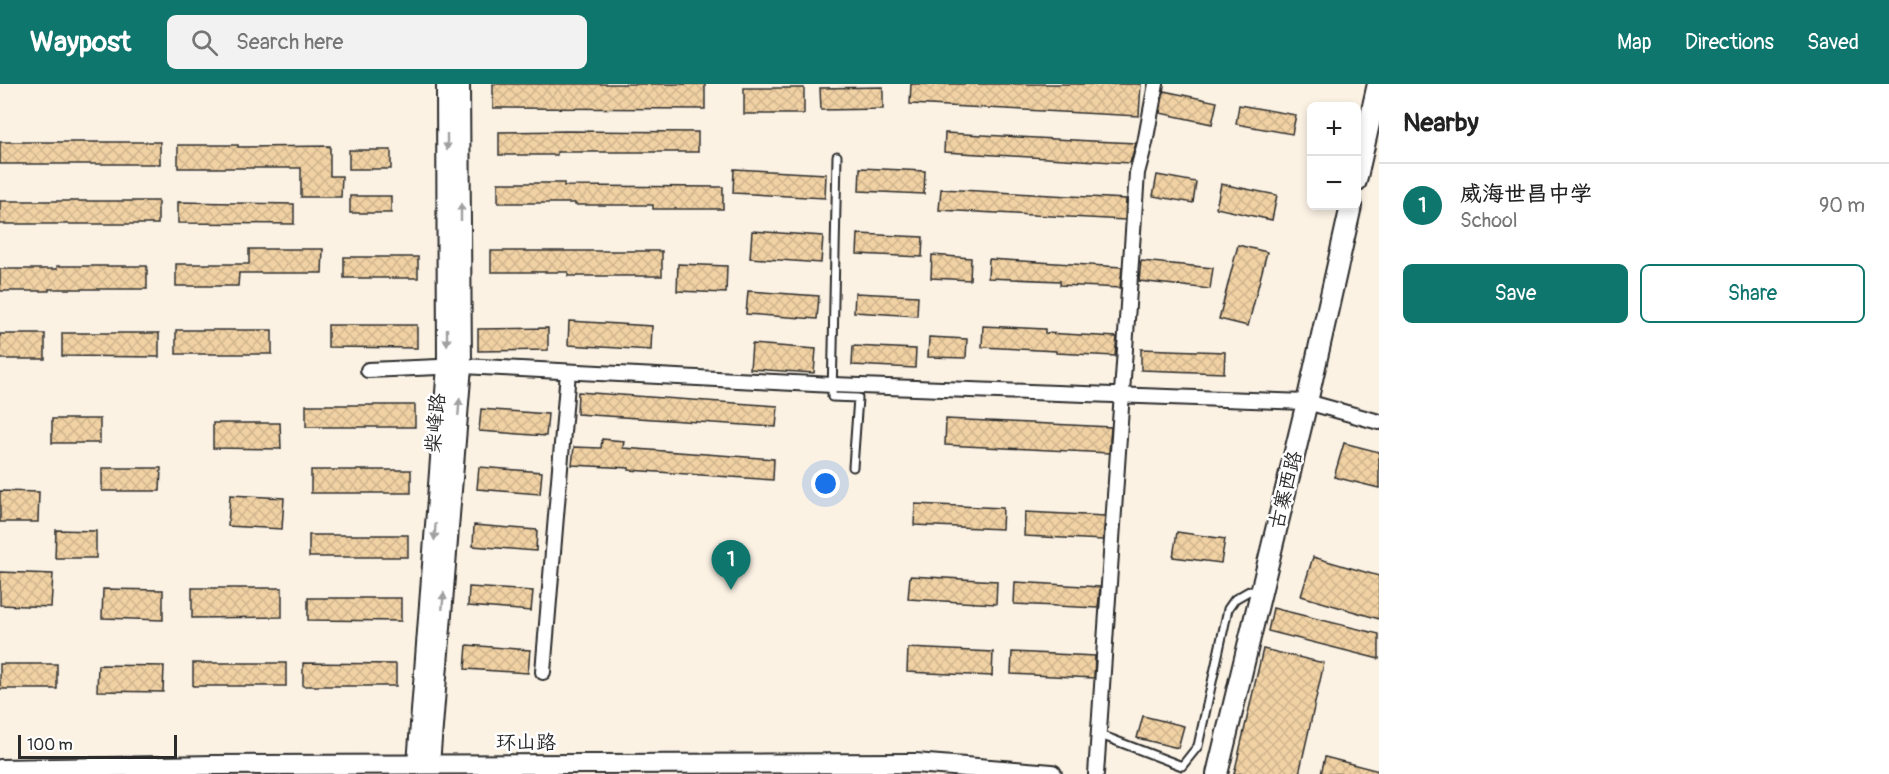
<!DOCTYPE html>
<html lang="en">
<head>
<meta charset="utf-8">
<style>
  :root { --surface:#fff; --page:#f2f2f2; --text:#222; --muted:#767676; --line:#e0e0e0; --accent:#0f766e }
  body { margin:0; font-family:Pangolin,"LXGW WenKai TC",sans-serif; background:var(--page); color:var(--text) }
  .controls { position:absolute; right:18px; top:18px; display:grid; overflow:hidden; border-radius:9px; box-shadow:0 3px 9px #0003 }
  .controls button { width:54px; height:54px; display:grid; place-items:center; padding:0; border:0; border-bottom:2px solid var(--line); background:var(--surface); color:var(--text); font:30px sans-serif }
  .scale { position:absolute; left:18px; bottom:15px; width:159px; box-sizing:border-box; padding-left:6px; border:3px solid #2b2b2b; border-top:0; font-size:16px; line-height:21px; white-space:nowrap; color:#2b2b2b; -webkit-text-stroke:4px #fff; paint-order:stroke }
  .you { position:absolute; left:826px; top:400px; width:21px; height:21px; margin:-15px; border:4px solid #fff; border-radius:50%; background:#1a73e8; box-shadow:0 0 0 9px #1a73e833 }
  .badge { display:grid; place-items:center; width:39px; height:39px; border-radius:50%; background:var(--accent); color:#fff; font-size:20px; font-weight:700 }
  .pin { position:absolute; translate:-50% -50px; filter:drop-shadow(0 2px 3px #0008) }
  .pin::after { content:''; position:absolute; top:32px; width:21px; height:18px; background:inherit; clip-path:polygon(0 0,100% 0,50% 100%) }
  .list { margin:0; padding:0; list-style:none }
  h2 { display:flex; justify-content:space-between; align-items:center; height:78px; margin:0; padding:0 24px; font-size:26px }
  h2 small { font-size:20px; font-weight:400; color:var(--muted) }
  .list li { display:grid; grid-template-columns:39px 1fr auto; gap:18px; align-items:center; box-sizing:border-box; height:84px; padding:0 24px; border-top:2px solid var(--line) }
  .list b { display:block; font-size:22px; white-space:nowrap }
  .list p { margin:0; font-size:20px; white-space:nowrap; color:var(--muted) }
  .list em { font-size:20px; font-style:normal; color:var(--muted) }
  .actions { display:flex; gap:12px; padding:18px 24px }
  .actions a { flex:1; padding:14px 0; border:2px solid var(--accent); border-radius:9px; text-align:center; font-size:21px; color:var(--accent) }
  .actions .main { background:var(--accent); color:#fff }
  .icon { flex:none; width:33px; height:33px; fill:none; stroke:currentColor; stroke-width:2; stroke-linecap:round; stroke-linejoin:round }
  .map { position:relative; flex:none; width:1379px; height:690px; overflow:hidden }
  header { display:flex; align-items:center; gap:36px; box-sizing:border-box; height:84px; padding:0 30px; background:var(--accent); color:#fff }
  header strong { font-size:28px }
  nav { display:flex; gap:33px; margin-inline-start:auto; font-size:21px }
  .search { width:420px; height:54px; background:var(--page); display:flex; align-items:center; gap:15px; box-sizing:border-box; padding:0 21px; border-radius:9px; color:var(--muted); font-size:22px }
  main { display:flex }
  aside { flex:1; background:var(--surface) }
  .map>svg:first-child { display:block }
  .building { fill:url(#building-cross-hatch); stroke:#2b2b2b; stroke-width:1.5 }
  .lines { fill:none; stroke-linecap:round; stroke-linejoin:round }
  .lane-casing { stroke:#2b2b2b; stroke-width:11 }
  .street-casing { stroke:#2b2b2b; stroke-width:18 }
  .secondary-casing { stroke:#2b2b2b; stroke-width:22 }
  .primary-casing { stroke:#2b2b2b; stroke-width:24 }
  .lane { stroke:#fff; stroke-width:7 }
  .street { stroke:#fff; stroke-width:14 }
  .secondary { stroke:#fff; stroke-width:18 }
  .primary { stroke:#fff; stroke-width:20 }
  .oneway { fill:#a0a0a0 }
  .labels { text-anchor:middle; stroke-width:5; stroke-linejoin:round; paint-order:stroke }
  .street-label { font-size:20px; fill:#2b2b2b; stroke:#fff }
</style>
</head>
<body>
<header>
<strong>Waypost</strong>
<div class="search"><svg class="icon" aria-label="search" viewBox="0 0 24 24"><circle cx="10" cy="10" r="6"/><path d="M15 15l6 6"/></svg>Search here</div>
<nav><a>Map</a><a>Directions</a><a>Saved</a></nav>
</header>
<main>
<div class="map">
<svg width="1379" height="690" viewBox="0 0 1379 690">
  <defs>
    <pattern id="building-cross-hatch" width="8" height="8" patternUnits="userSpaceOnUse" patternTransform="scale(1.5)"><rect width="8" height="8" fill="#f1d2a4"/><path d="M0 0l8 8M0 8l8-8" fill="none" stroke="#cfb48d"/></pattern>
  </defs>
  <rect width="100%" height="100%" fill="#fbf2e4"/>
  <filter id="ink" filterUnits="userSpaceOnUse"><feTurbulence type="fractalNoise" baseFrequency=".0167" numOctaves="2"/><feDisplacementMap in="SourceGraphic" scale="12" xChannelSelector="R" yChannelSelector="G"/><feConvolveMatrix kernelMatrix="1 2 1 2 8 2 1 2 1" color-interpolation-filters="sRGB"/></filter>
  <g filter="url(#ink)">
    <g class="building">
      <polygon points="493,0 705,0 705,25 493,24"/>
      <polygon points="911,0 1141,0 1139,32 910,20"/>
      <polygon points="883,3 883,25 821,26 820,4"/>
      <rect x="744" y="4" width="60" height="26"/>
      <polygon points="1164,7 1217,18 1212,40 1160,29"/>
      <polygon points="1239,21 1296,31 1292,50 1236,40"/>
      <polygon points="567,47 698,48 698,68 557,68 557,71 499,71 499,48"/>
      <polygon points="945,49 1092,57 1136,59 1130,79 944,68"/>
      <rect x="0" y="58" width="160" height="22"/>
      <polygon points="178,61 238,61 238,63 330,62 330,92 342,92 341,113 301,113 301,84 178,84"/>
      <rect x="349" y="66" width="42" height="19"/>
      <polygon points="860,84 925,87 924,110 859,107"/>
      <polygon points="734,85 826,90 825,114 733,109"/>
      <polygon points="1157,91 1196,98 1193,119 1153,112"/>
      <polygon points="498,99 564,99 564,102 723,103 723,125 653,125 653,121 575,121 575,119 498,119"/>
      <polygon points="1221,100 1277,111 1272,136 1216,124"/>
      <polygon points="941,105 1126,115 1125,136 939,126"/>
      <rect x="350" y="112" width="41" height="17"/>
      <rect x="0" y="117" width="158" height="23"/>
      <polygon points="178,118 294,120 294,140 178,139"/>
      <polygon points="752,147 823,152 821,179 750,174"/>
      <polygon points="858,150 923,153 922,173 857,170"/>
      <polygon points="1238,161 1267,168 1248,242 1219,235"/>
      <polygon points="249,165 323,165 322,189 239,189 238,202 176,202 176,180 249,180"/>
      <polygon points="491,167 662,167 662,192 568,192 568,188 491,188"/>
      <polygon points="932,171 971,174 970,196 931,194"/>
      <rect x="344" y="173" width="74" height="21"/>
      <polygon points="989,175 1122,183 1120,204 1060,201 1060,197 988,194"/>
      <polygon points="1141,177 1213,184 1210,205 1139,197"/>
      <polygon points="678,180 727,182 726,209 677,207"/>
      <polygon points="57,182 147,182 147,205 49,205 49,207 0,207 0,185 57,185"/>
      <polygon points="748,207 819,212 817,235 746,230"/>
      <polygon points="855,209 918,212 917,232 854,228"/>
      <polygon points="569,237 652,242 651,266 568,261"/>
      <polygon points="328,241 417,241 417,264 328,263"/>
      <polygon points="983,242 1045,245 1045,249 1117,253 1115,272 1056,269 1056,267 982,263"/>
      <polygon points="548,244 548,266 478,267 478,245"/>
      <rect x="176" y="246" width="96" height="24"/>
      <polygon points="62,249 159,249 159,273 62,272"/>
      <rect x="0" y="250" width="45" height="25"/>
      <polygon points="929,253 967,255 966,274 928,273"/>
      <polygon points="752,260 816,265 814,289 750,285"/>
      <polygon points="853,262 916,265 915,284 852,281"/>
      <polygon points="1141,265 1225,268 1224,289 1141,286"/>
      <polygon points="578,308 778,322 776,343 577,330"/>
      <rect x="306" y="321" width="109" height="22"/>
      <polygon points="481,325 548,330 546,352 479,347"/>
      <rect x="52" y="335" width="48" height="24"/>
      <polygon points="946,335 1111,343 1109,369 945,361"/>
      <polygon points="213,339 280,339 281,365 213,364"/>
      <polygon points="602,355 624,357 623,364 774,375 773,396 629,386 629,384 572,381 574,363 601,364"/>
      <polygon points="1344,359 1379,368 1379,404 1334,393"/>
      <polygon points="479,383 542,388 540,410 477,405"/>
      <polygon points="102,384 161,384 160,407 102,407"/>
      <rect x="311" y="386" width="100" height="23"/>
      <polygon points="0,407 39,408 38,438 0,438"/>
      <polygon points="230,411 284,414 282,445 228,442"/>
      <polygon points="915,420 1003,424 1002,445 914,441"/>
      <polygon points="1025,428 1105,432 1103,456 1024,452"/>
      <polygon points="474,441 537,446 536,467 473,462"/>
      <polygon points="56,446 96,447 96,474 55,474"/>
      <polygon points="1177,448 1225,455 1221,479 1173,473"/>
      <rect x="309" y="451" width="99" height="22"/>
      <polygon points="1313,473 1379,492 1379,535 1301,512"/>
      <polygon points="0,488 53,490 51,523 0,521"/>
      <polygon points="910,492 997,497 996,520 908,515"/>
      <polygon points="1015,498 1100,503 1098,524 1014,520"/>
      <polygon points="469,503 533,507 531,527 468,522"/>
      <polygon points="192,504 282,504 282,533 192,534"/>
      <polygon points="103,505 163,506 163,536 102,534"/>
      <polygon points="308,514 401,514 401,537 308,536"/>
      <polygon points="1273,524 1379,550 1379,575 1268,547"/>
      <polygon points="467,561 530,566 528,589 465,585"/>
      <polygon points="908,564 993,568 992,592 907,588"/>
      <polygon points="1263,565 1324,579 1299,690 1234,690"/>
      <polygon points="1012,568 1095,572 1094,594 1011,590"/>
      <rect x="193" y="579" width="93" height="23"/>
      <polygon points="303,579 396,580 396,602 303,602"/>
      <rect x="0" y="580" width="57" height="25"/>
      <polygon points="98,581 164,582 163,608 97,607"/>
      <polygon points="1143,632 1184,642 1178,664 1137,654"/>
      <polygon points="1325,673 1379,687 1379,690 1321,690"/>
    </g>
    <g class="lines">
      <g class="lane-casing">
        <g id="lane">
          <polyline points="837,72 832,313 858,314 853,383"/>
          <polyline points="1098,650 1182,682 1198,662 1228,525 1235,515 1249,507 1260,509"/>
        </g>
      </g>
      <g class="street-casing">
        <g id="street">
          <polyline points="368,286 462,282 833,301 1307,318 1379,338"/>
          <polyline points="543,588 568,288"/>
          <polyline points="1096,690 1137,89 1145,59 1156,0"/>
        </g>
      </g>
      <g class="secondary-casing">
        <g id="secondary">
          <polyline points="417,680 447,282 446,0"/>
          <polyline points="430,680 462,282 460,0"/>
          <polyline points="0,685 214,681 915,679 1052,690"/>
        </g>
      </g>
      <g class="primary-casing">
        <g id="primary">
          <polyline points="1356,97 1378,0"/>
          <polyline points="1217,690 1307,318 1351,122"/>
        </g>
      </g>
      <use href="#lane" class="lane"/>
      <use href="#street" class="street"/>
      <use href="#secondary" class="secondary"/>
      <use href="#primary" class="primary"/>
    </g>
    <defs><path id="oneway-solid" d="M-6-.8H1V-3.2L6.5 0L1 3.2V.8H-6Z" transform="scale(1.5)"/></defs>
    <g class="oneway">
      <use href="#oneway-solid" transform="translate(447 58) rotate(90)"/>
      <use href="#oneway-solid" transform="translate(461 128) rotate(-90)"/>
      <use href="#oneway-solid" transform="translate(447 253) rotate(90)"/>
      <use href="#oneway-solid" transform="translate(459 323) rotate(-85)"/>
      <use href="#oneway-solid" transform="translate(435 448) rotate(94)"/>
      <use href="#oneway-solid" transform="translate(443 517) rotate(-85)"/>
    </g>
  </g>
  <g class="labels">
    <g class="street-label">
      <text transform="translate(435 339) rotate(-85)" y="7">柴峰路</text>
      <text transform="translate(1285 406) rotate(-76)" y="7">古寨西路</text>
      <text x="526" y="665">环山路</text>
    </g>
  </g>
</svg>
<div class="controls">
<button>+</button>
<button>−</button>
</div>
<div class="scale">100 m</div>
<div class="you"></div>
<div class="pin badge" style="left:731px;top:506px">1</div>
</div>
<aside>
<h2>Nearby<small></small></h2>
<ul class="list">
<li><span class="badge">1</span><div><b>威海世昌中学</b><p>School</p></div><em>90 m</em></li>
</ul>
<div class="actions"><a class="main">Save</a><a>Share</a></div>
</aside>
</main>
</body>
</html>
